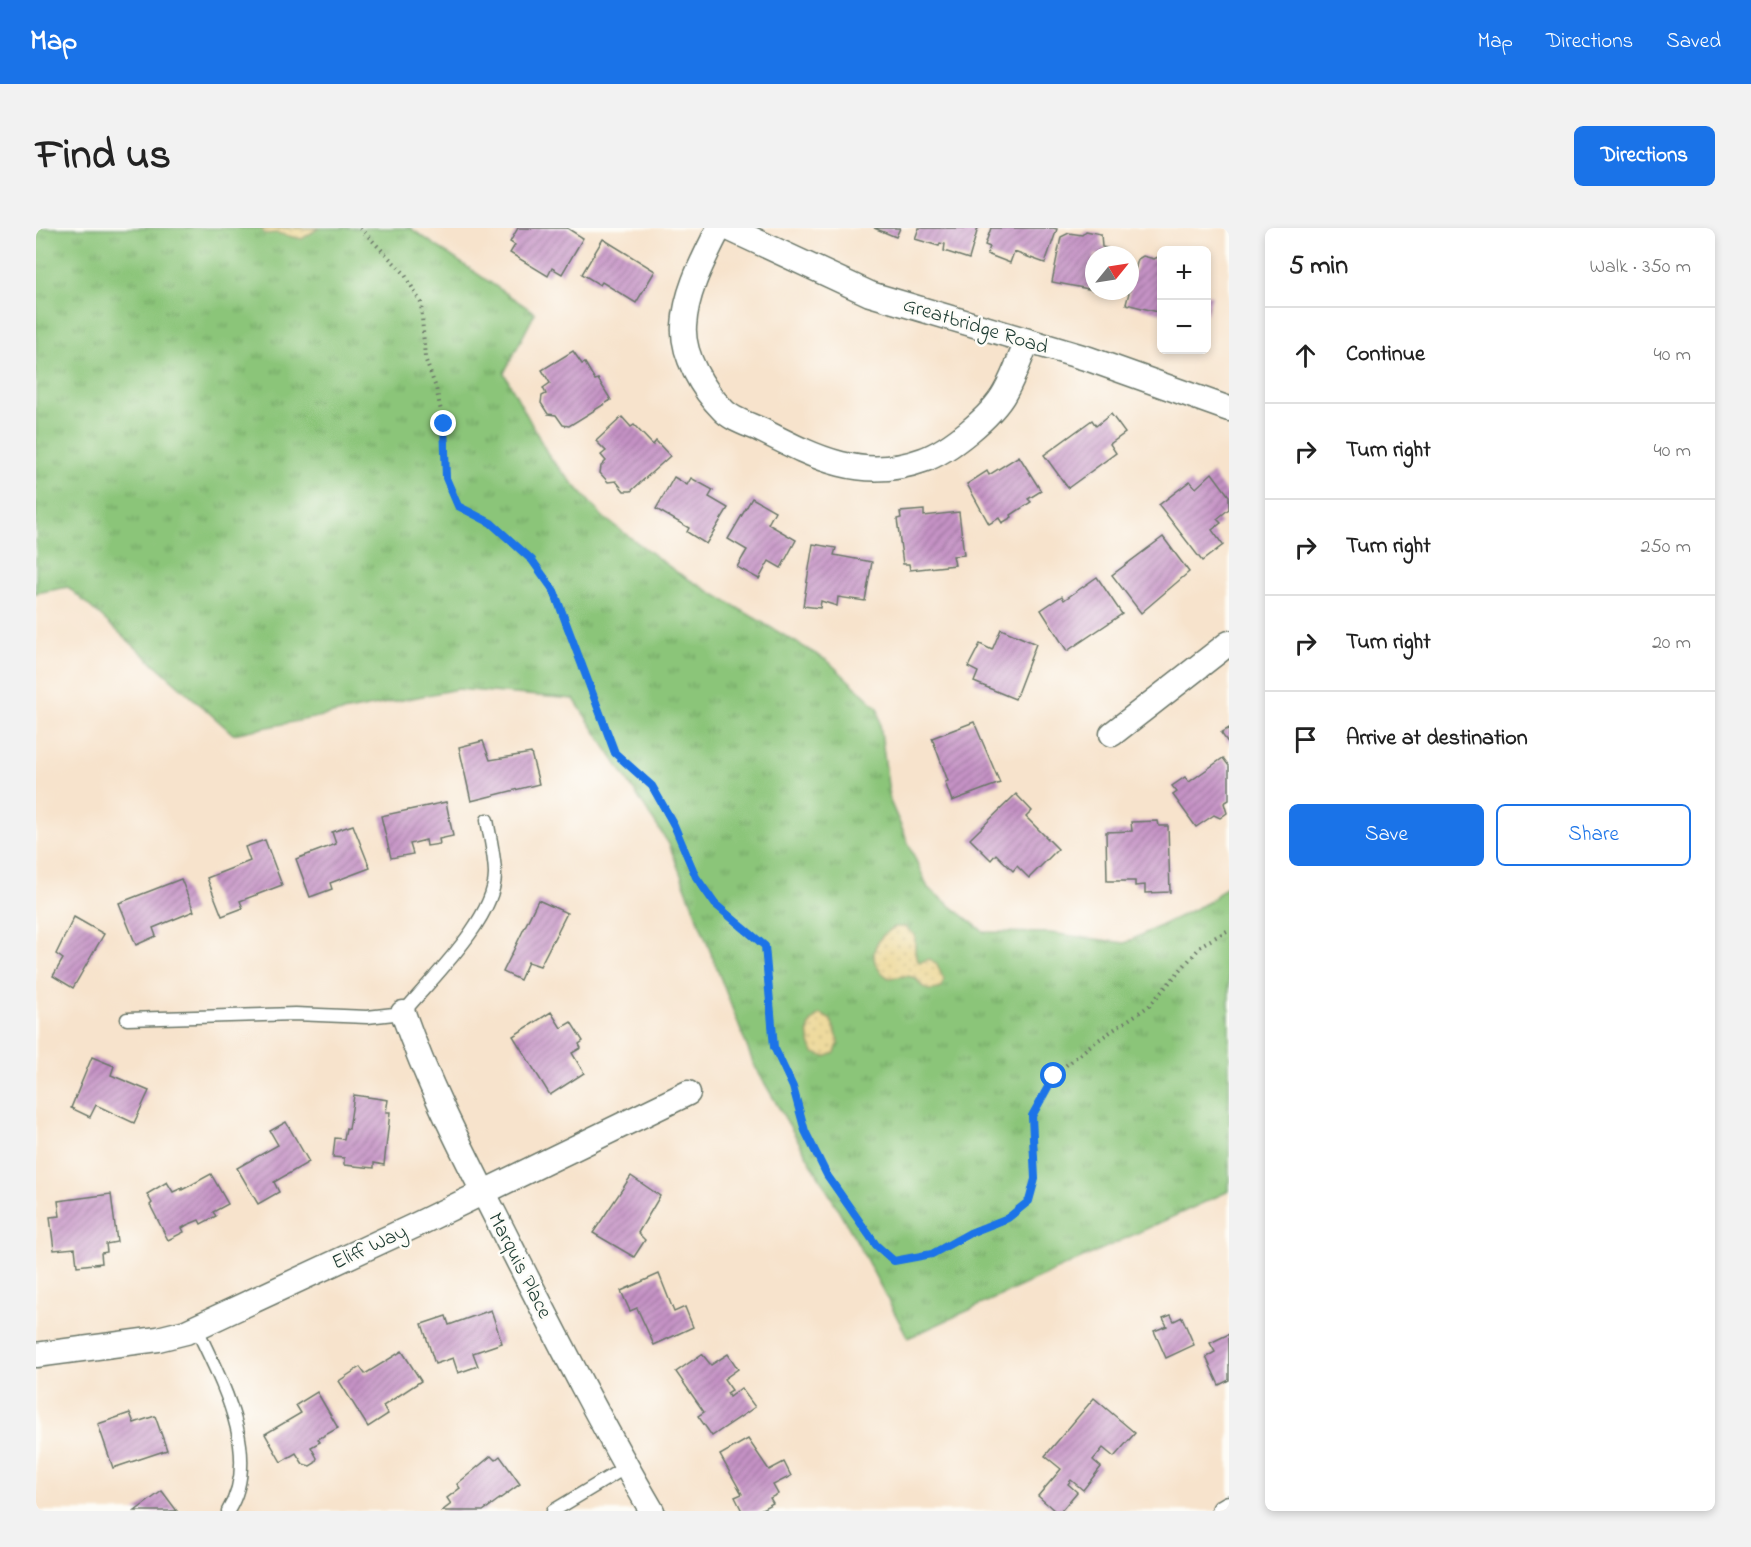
<!DOCTYPE html>
<html lang="en">
<head>
<meta charset="utf-8">
<style>
  :root { --surface:#fff; --page:#f2f2f2; --text:#222; --muted:#767676; --line:#e0e0e0; --accent:#1a73e8 }
  body { margin:0; font-family:"Indie Flower",sans-serif; background:var(--page); color:var(--text) }
  .controls { position:absolute; right:18px; top:18px; display:grid; overflow:hidden; border-radius:9px; box-shadow:0 3px 9px #0003 }
  .controls button { width:54px; height:54px; display:grid; place-items:center; padding:0; border:0; border-bottom:2px solid var(--line); background:var(--surface); color:var(--text); font:30px sans-serif }
  .compass { position:absolute; left:1049px; top:18px; width:54px; height:54px; border-radius:50%; background:var(--surface); box-shadow:0 3px 9px #0003; rotate:60deg }
  .stop { position:absolute; width:18px; height:18px; margin:-14px; border:4px solid #1a73e8; border-radius:50%; background:#fff }
  .stop.end { background:#1a73e8; border-color:#fff; box-shadow:0 2px 6px #0008 }
  .list { margin:0; padding:0; list-style:none }
  h2 { display:flex; justify-content:space-between; align-items:center; height:78px; margin:0; padding:0 24px; font-size:26px }
  h2 small { font-size:20px; font-weight:400; color:var(--muted) }
  .list li { display:grid; grid-template-columns:39px 1fr auto; gap:18px; align-items:center; box-sizing:border-box; height:96px; padding:0 24px; border-top:2px solid var(--line) }
  .list b { display:block; font-size:22px; white-space:nowrap }
  .list em { font-size:20px; font-style:normal; color:var(--muted) }
  .actions { display:flex; gap:12px; padding:18px 24px }
  .actions a { flex:1; padding:14px 0; border:2px solid var(--accent); border-radius:9px; text-align:center; font-size:21px; color:var(--accent) }
  .actions .main { background:var(--accent); color:#fff }
  .icon { flex:none; width:33px; height:33px; fill:none; stroke:currentColor; stroke-width:2; stroke-linecap:round; stroke-linejoin:round }
  .map { position:relative; flex:none; width:1193px; height:1283px; overflow:hidden; border-radius:9px }
  header { display:flex; align-items:center; gap:36px; box-sizing:border-box; height:84px; padding:0 30px; background:var(--accent); color:#fff }
  header strong { font-size:28px }
  nav { display:flex; gap:33px; margin-inline-start:auto; font-size:21px }
  .intro { display:flex; align-items:center; justify-content:space-between; box-sizing:border-box; height:144px; padding:0 36px }
  h1 { margin:0; font-size:42px }
  .button { padding:15px 27px; border-radius:9px; background:var(--accent); color:#fff; font-size:21px; font-weight:700 }
  main { display:flex; gap:36px; padding:0 36px }
  aside { flex:1; background:var(--surface); border-radius:9px; box-shadow:0 3px 9px #0003 }
  .map>svg:first-child { display:block }
  .grass { fill:url(#grass-tufts); stroke:#558156; stroke-width:1.5 }
  .sand { fill:url(#sand-dots); stroke:#868c69; stroke-width:1.5 }
  .building { fill:url(#building-hatch) }
  .lines { fill:none; stroke-linecap:round; stroke-linejoin:round }
  .lane-casing { stroke:#6b7769; stroke-width:15 }
  .street-casing { stroke:#6b7769; stroke-width:27 }
  .path { stroke:#6b7769; stroke-width:4; stroke-dasharray:1.5 4.5; stroke-linecap:butt }
  .lane { stroke:#fff; stroke-width:12 }
  .street { stroke:#fff; stroke-width:24 }
  .route { stroke:#1a73e8; stroke-width:8 }
  .labels { text-anchor:middle; stroke-width:5; stroke-linejoin:round; paint-order:stroke }
  .street-label { font-size:21px; fill:#1f3d34; stroke:#fdfcf7 }
</style>
</head>
<body>
<header>
<strong>Map</strong>
<nav><a>Map</a><a>Directions</a><a>Saved</a></nav>
</header>
<div class="intro"><h1>Find us</h1><a class="button">Directions</a></div>
<main>
<div class="map">
<svg width="1193" height="1283" viewBox="0 0 1193 1283">
  <defs>
    <pattern id="grass-tufts" width="24" height="20" patternUnits="userSpaceOnUse" patternTransform="scale(1.5)"><rect width="24" height="20" fill="#8bc579"/><path d="M3 7l-1-3M5 7V3M7 7l1-3M15 17l-1-3M17 17v-4M19 17l1-3" fill="none" stroke="#71a164"/></pattern>
    <pattern id="sand-dots" width="8" height="8" patternUnits="userSpaceOnUse" patternTransform="scale(1.5)"><rect width="8" height="8" fill="#eeda9e"/><path d="M2 2h.1M6 6h.1" fill="none" stroke="#ccbc89" stroke-width="1.8" stroke-linecap="round"/></pattern>
    <pattern id="building-hatch" width="6" height="6" patternUnits="userSpaceOnUse" patternTransform="scale(1.5)"><rect width="6" height="6" fill="#c592c5"/><path d="M-1 1l2-2M0 6l6-6M5 7l2-2" fill="none" stroke="#9f78a1"/></pattern>
  </defs>
  <rect width="100%" height="100%" fill="#fdfcf7"/>
  <filter id="ink" filterUnits="userSpaceOnUse"><feTurbulence type="fractalNoise" baseFrequency=".0167" numOctaves="2"/><feDisplacementMap in="SourceGraphic" scale="12" xChannelSelector="R" yChannelSelector="G"/><feConvolveMatrix kernelMatrix="1 2 1 2 8 2 1 2 1" color-interpolation-filters="sRGB"/></filter>
  <filter id="wash" filterUnits="userSpaceOnUse"><feTurbulence type="fractalNoise" baseFrequency=".008" numOctaves="4" result="noise"/><feDisplacementMap in="SourceGraphic" scale="24" xChannelSelector="R" yChannelSelector="G"/><feGaussianBlur stdDeviation="1.35" result="paint"/><feColorMatrix in="noise" values="0 0 0 0 0 0 0 0 0 0 0 0 0 0 0 0 0 1.4 0 .05"/><feComposite in="paint" operator="in"/></filter>
  <g filter="url(#wash)">
    <rect width="100%" height="100%" fill="#f7e3cc"/>
    <polygon class="grass" points="0,0 374,0 499,85 468,145 514,230 567,289 642,345 792,433 842,480 854,573 892,660 948,704 1014,705 1089,715 1173,674 1193,656 1193,963 872,1110 819,1010 718,837 633,616 538,471 421,461 197,506 32,359 0,365"/>
    <g class="sand">
      <polygon points="225,0 283,0 266,11 240,5 229,6"/>
      <path d="M859,699h10l10,8v18l4,9 11,-3 7,6 7,15 -3,8c-14,5 -18,1 -25,-10l-9,-2 -18,2c-24,-15 -17,-39 6,-51z"/>
      <path d="M785,786l10,6 8,21 -4,12 -10,4 -11,-4c-7,-15 -10,-30 7,-39z"/>
    </g>
    <g id="blocks">
      <g class="building">
        <polygon points="482,0 531,0 547,10 526,46 516,40 512,48 474,25 479,17 474,14"/>
        <polygon points="838,0 864,0 860,9"/>
        <polygon points="883,0 942,0 933,31 908,23 909,16 904,15 903,18 879,11"/>
        <polygon points="955,0 1017,0 1021,1 1009,35 978,24 974,35 951,26 954,19 949,17"/>
        <polygon points="1050,3 1065,6 1066,19 1071,20 1070,27 1058,27 1058,62 1016,54 1025,9 1033,5 1046,7"/>
        <polygon points="567,11 619,43 600,75 566,54 564,57 546,46"/>
        <polygon points="1126,27 1126,85 1090,76 1102,31 1107,28 1118,31"/>
        <polygon points="1170,66 1176,68 1171,86 1170,86"/>
        <polygon points="537,123 546,136 549,135 559,152 562,151 575,172 533,198 527,197 520,187 512,186 505,175 506,168 510,166 507,160 514,155 506,142"/>
        <polygon points="1075,186 1089,205 1074,216 1080,225 1032,260 1008,227 1056,192 1060,198"/>
        <polygon points="586,189 595,199 598,197 617,217 620,213 634,228 595,263 588,263 580,253 572,254 564,245 565,238 570,233 565,227 570,223 560,213"/>
        <polygon points="983,228 1005,263 992,271 995,274 975,287 976,289 966,295 963,290 953,296 931,256 951,243 953,247"/>
        <polygon points="1176,245 1193,268 1193,281 1181,291 1185,295 1176,302 1187,317 1166,333 1123,277 1154,253 1160,260"/>
        <polygon points="638,249 651,257 655,250 677,262 673,269 692,280 670,316 651,304 653,300 620,281"/>
        <polygon points="716,270 739,283 732,296 760,312 745,340 733,333 723,351 701,339 711,322 692,311"/>
        <polygon points="888,282 888,288 923,284 928,327 917,328 919,337 874,342 873,336 867,336 861,291 865,290 864,284"/>
        <polygon points="1127,309 1153,344 1105,385 1076,347"/>
        <polygon points="777,316 800,320 798,327 836,334 829,373 802,369 801,378 785,373 784,380 767,378"/>
        <polygon points="1061,349 1086,386 1031,423 1005,382 1026,368 1028,372"/>
        <polygon points="965,401 1000,416 979,471 938,454 942,444 932,439 944,416 956,422"/>
        <polygon points="938,494 964,555 916,573 909,554 912,553 896,510"/>
        <polygon points="1193,500 1193,516 1185,505"/>
        <polygon points="447,513 454,532 495,525 503,556 435,573 423,519"/>
        <polygon points="1187,530 1193,538 1193,572 1188,575 1191,585 1184,590 1178,587 1160,599 1137,567 1141,564 1136,558 1149,549 1153,554"/>
        <polygon points="980,566 996,583 990,589 1022,621 993,650 981,638 977,643 960,626 955,632 934,611"/>
        <polygon points="410,574 417,608 403,611 404,616 391,618 390,612 374,616 377,626 355,630 345,588"/>
        <polygon points="1122,593 1123,598 1132,598 1134,664 1109,665 1109,657 1099,658 1099,653 1071,653 1070,604 1096,603 1095,594"/>
        <polygon points="317,597 334,640 294,655 296,661 274,669 260,631 300,616 296,604"/>
        <polygon points="229,612 246,657 204,673 207,680 186,688 171,650 214,633 209,619"/>
        <polygon points="145,651 158,683 117,700 120,708 100,717 83,675"/>
        <polygon points="502,672 531,685 504,738 492,734 484,752 467,744"/>
        <polygon points="38,689 68,706 37,760 17,748 27,731 20,726"/>
        <polygon points="515,784 525,800 535,794 547,813 543,816 545,820 536,825 548,845 514,867 477,808"/>
        <polygon points="56,829 78,838 75,847 113,863 98,895 60,877 54,889 35,880"/>
        <polygon points="318,867 352,872 350,884 354,884 348,937 338,935 338,940 308,937 308,930 297,929 299,910 308,911 310,900 313,901"/>
        <polygon points="250,894 273,934 238,954 243,964 222,976 201,940 242,917 234,903"/>
        <polygon points="175,946 192,976 177,984 180,988 165,996 163,992 151,997 146,1000 148,1004 132,1012 114,977 116,975 111,966 131,954 137,964 146,960 146,962"/>
        <polygon points="595,948 624,968 602,1005 609,1012 598,1029 557,1005"/>
        <polygon points="75,966 81,1014 70,1016 71,1024 65,1025 66,1035 41,1038 39,1020 18,1022 14,989 24,988 22,973"/>
        <polygon points="623,1046 638,1084 649,1079 657,1099 618,1117 601,1080 594,1083 585,1063"/>
        <polygon points="455,1082 466,1115 437,1125 442,1138 422,1145 417,1130 399,1136 386,1096 410,1088 413,1097"/>
        <polygon points="1135,1087 1138,1093 1146,1089 1158,1117 1130,1130 1118,1103 1131,1098 1127,1090"/>
        <polygon points="1193,1106 1193,1152 1183,1157 1170,1129 1179,1124 1174,1115"/>
        <polygon points="366,1123 385,1153 347,1178 352,1186 332,1199 303,1153 324,1139 329,1146"/>
        <polygon points="666,1126 675,1137 692,1126 702,1141 688,1151 696,1162 691,1165 693,1169 705,1160 719,1179 676,1208 662,1188 668,1184 640,1144"/>
        <polygon points="281,1164 302,1200 282,1211 284,1214 275,1219 281,1230 279,1235 274,1238 267,1236 260,1225 245,1234 229,1206 265,1185 260,1177"/>
        <polygon points="1058,1170 1099,1205 1078,1229 1067,1220 1057,1232 1065,1239 1047,1262 1035,1252 1032,1256 1041,1264 1025,1283 1019,1283 1002,1268 1025,1241 1009,1228"/>
        <polygon points="94,1185 98,1195 119,1188 131,1222 77,1240 62,1196"/>
        <polygon points="712,1211 733,1242 748,1234 755,1248 737,1257 742,1266 734,1270 737,1275 722,1283 706,1283 699,1269 706,1266 684,1227"/>
        <polygon points="455,1228 459,1232 464,1228 484,1256 447,1283 406,1283 415,1276 411,1270 424,1260 421,1256"/>
        <polygon points="126,1263 141,1283 99,1283"/>
      </g>
    </g>
  </g>
  <g filter="url(#ink)">
    <use href="#blocks" fill-opacity="0" stroke="#6b7769" stroke-width="1.5"/>
    <g class="lines">
      <g class="lane-casing">
        <g id="lane">
          <path d="M91,791l168,-5 72,3 36,-4c28,-34 91,-93 92,-138 0,-18 -5,-37 -8,-55"/>
          <path d="M160,1099c24,52 67,128 32,184"/>
          <polyline points="517,1283 590,1239"/>
        </g>
      </g>
      <g class="street-casing">
        <g id="street">
          <path d="M683,0c-15,31 -33,62 -35,98 -2,29 19,64 39,84 9,10 28,15 40,21 53,27 100,51 160,29 26,-9 69,-44 82,-68 9,-16 15,-34 22,-50"/>
          <polyline points="692,0 834,66 1053,131 1193,181"/>
          <polyline points="1076,506 1193,415"/>
          <path d="M367,785c28,80 69,156 107,232 46,90 91,179 142,266"/>
          <polyline points="0,1127 122,1111 150,1104 378,998 652,865"/>
          <polyline points="1188,1283 1193,1280"/>
        </g>
      </g>
      <polyline class="path" points="324,0 368,45 385,75 389,130 400,160 408,197 410,250 421,278 455,295 496,331 518,363 579,525 616,558 637,597 660,649 679,676 728,719 738,819 757,859 769,903 791,947 840,1017 858,1033 896,1027 934,1004 972,989 993,973 999,951 996,888 1018,847 1055,817 1113,778 1167,716 1193,702"/>
      <use href="#lane" class="lane"/>
      <use href="#street" class="street"/>
    </g>
  </g>
  <g class="lines" filter="url(#ink)">
    <polyline class="route" points="408,196 410,250 422,278 455,295 496,332 518,363 579,525 616,558 638,597 660,649 679,676 729,718 738,819 757,859 769,903 791,947 840,1017 858,1033 896,1026 934,1005 972,990 993,973 999,951 996,888 1018,848"/>
  </g>
  <g class="labels">
    <g class="street-label">
      <text transform="translate(940 97) rotate(17)" y="7">Greatbridge Road</text>
      <text transform="translate(333 1018) rotate(-25)" y="7">Eliff Way</text>
      <text transform="translate(485 1037) rotate(63)" y="7">Marquis Place</text>
    </g>
  </g>
</svg>
<div class="controls">
<button>+</button>
<button>−</button>
</div>
<svg class="compass" viewBox="-18 -18 36 36"><path d="M0-13l5 13h-10z" fill="#e53935"/><path d="M0 13l5-13h-10z" fill="#767676"/></svg>
<div class="stop" style="left:1018px;top:848px"></div>
<div class="stop end" style="left:408px;top:196px"></div>
</div>
<aside>
<h2>5 min<small>Walk · 350 m</small></h2>
<ul class="list">
<li><svg class="icon" aria-label="ahead" viewBox="0 0 24 24"><path d="M12 20V5M6 11l6-6 6 6"/></svg><div><b>Continue</b></div><em>40 m</em></li>
<li><svg class="icon" aria-label="right" viewBox="0 0 24 24"><path d="M7 20v-9h11M14 6l5 5-5 5"/></svg><div><b>Turn right</b></div><em>40 m</em></li>
<li><svg class="icon" aria-label="right" viewBox="0 0 24 24"><path d="M7 20v-9h11M14 6l5 5-5 5"/></svg><div><b>Turn right</b></div><em>250 m</em></li>
<li><svg class="icon" aria-label="right" viewBox="0 0 24 24"><path d="M7 20v-9h11M14 6l5 5-5 5"/></svg><div><b>Turn right</b></div><em>20 m</em></li>
<li><svg class="icon" aria-label="arrive" viewBox="0 0 24 24"><path d="M6 21V4h12l-3 4 3 4H6"/></svg><div><b>Arrive at destination</b></div></li>
</ul>
<div class="actions"><a class="main">Save</a><a>Share</a></div>
</aside>
</main>
</body>
</html>
